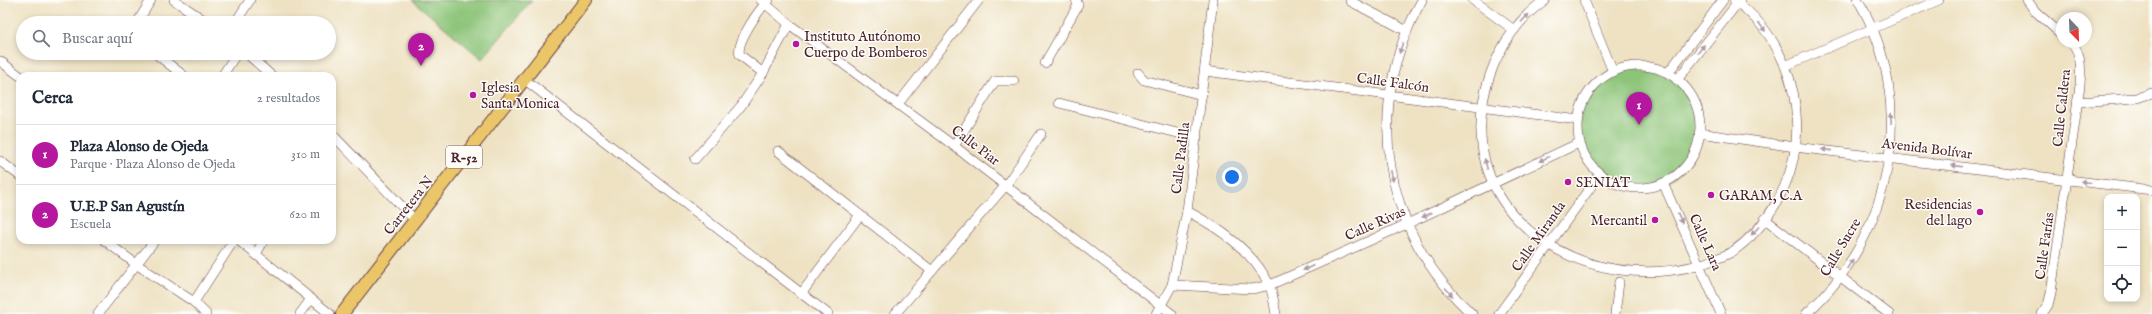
<!DOCTYPE html>
<html lang="es">
<head>
<meta charset="utf-8">
<style>
  :root { --surface:#fff; --page:#f6f6f7; --text:#1f2937; --muted:#747a83; --line:#e0e1e3; --accent:#b5179e }
  body { margin:0; font-family:"IM FELL English",serif; background:var(--page); color:var(--text) }
  .controls { position:absolute; right:12px; bottom:12px; display:grid; overflow:hidden; border-radius:8px; box-shadow:0 2px 6px #0003 }
  .controls button { width:36px; height:36px; display:grid; place-items:center; padding:0; border:0; border-bottom:1px solid var(--line); background:var(--surface); color:var(--text); font:20px sans-serif }
  .compass { position:absolute; left:2056px; top:12px; width:36px; height:36px; border-radius:50%; background:var(--surface); box-shadow:0 2px 6px #0003; rotate:157deg }
  .you { position:absolute; left:1232px; top:177px; width:14px; height:14px; margin:-10px; border:3px solid #fff; border-radius:50%; background:#1a73e8; box-shadow:0 0 0 6px #1a73e833 }
  .badge { display:grid; place-items:center; width:26px; height:26px; border-radius:50%; background:var(--accent); color:#fff; font-size:13px; font-weight:700 }
  .pin { position:absolute; translate:-50% -33px; filter:drop-shadow(0 1px 2px #0008) }
  .pin::after { content:''; position:absolute; top:21px; width:14px; height:12px; background:inherit; clip-path:polygon(0 0,100% 0,50% 100%) }
  .list { margin:0; padding:0; list-style:none }
  h2 { display:flex; justify-content:space-between; align-items:center; height:52px; margin:0; padding:0 16px; font-size:17px }
  h2 small { font-size:13px; font-weight:400; color:var(--muted) }
  .list li { display:grid; grid-template-columns:26px 1fr auto; gap:12px; align-items:center; box-sizing:border-box; height:60px; padding:0 16px; border-top:1px solid var(--line) }
  .list b { display:block; font-size:15px; white-space:nowrap }
  .list p { margin:0; font-size:13px; white-space:nowrap; color:var(--muted) }
  .list em { font-size:13px; font-style:normal; color:var(--muted) }
  .icon { flex:none; width:22px; height:22px; fill:none; stroke:currentColor; stroke-width:2; stroke-linecap:round; stroke-linejoin:round }
  .map { position:relative; flex:none; width:2152px; height:314px; overflow:hidden }
  .search { position:absolute; background:var(--surface); box-shadow:0 2px 6px #0003; left:16px; top:16px; width:320px; height:44px; display:flex; align-items:center; gap:10px; box-sizing:border-box; padding:0 14px; border-radius:22px; color:var(--muted); font-size:15px }
  .panel { position:absolute; background:var(--surface); box-shadow:0 2px 6px #0003; left:16px; top:72px; width:320px; height:172px; border-radius:12px }
  .map>svg:first-child { display:block }
  .green { fill:#8cc478; stroke:#6b7252 }
  .lines { fill:none; stroke-linecap:round; stroke-linejoin:round }
  .minor-casing { stroke:#633c42; stroke-width:10 }
  .major-casing { stroke:#633c42; stroke-width:14 }
  .minor { stroke:#fff; stroke-width:9 }
  .major { stroke:#ebc669; stroke-width:12 }
  .oneway { fill:#ae9aa0 }
  .poi-dot { fill:#b5179e; stroke:#fdfcf7; stroke-width:1.5 }
  .labels { text-anchor:middle; stroke-width:3; stroke-linejoin:round; paint-order:stroke }
  .shield { fill:#fdfcf7; stroke:#806168; stroke-width:1 }
  .shield-label { font-size:13px; font-weight:bold; fill:#4a1f2b }
  .poi-label { font-size:14px; fill:#4a1f2b; stroke:#fdfcf7; text-anchor:start }
  .street-label { font-size:14px; fill:#4a1f2b; stroke:#fdfcf7 }
</style>
</head>
<body>
<div class="map">
<svg width="2152" height="314" viewBox="0 0 2152 314">
  <rect width="100%" height="100%" fill="#fdfcf7"/>
  <filter id="ink" filterUnits="userSpaceOnUse"><feTurbulence type="fractalNoise" baseFrequency=".025" numOctaves="2"/><feDisplacementMap in="SourceGraphic" scale="8" xChannelSelector="R" yChannelSelector="G"/><feConvolveMatrix kernelMatrix="1 2 1 2 8 2 1 2 1" color-interpolation-filters="sRGB"/></filter>
  <filter id="wash" filterUnits="userSpaceOnUse"><feTurbulence type="fractalNoise" baseFrequency=".012" numOctaves="4" result="noise"/><feDisplacementMap in="SourceGraphic" scale="16" xChannelSelector="R" yChannelSelector="G"/><feGaussianBlur stdDeviation="0.9" result="paint"/><feColorMatrix in="noise" values="0 0 0 0 0 0 0 0 0 0 0 0 0 0 0 0 0 1.4 0 .05"/><feComposite in="paint" operator="in"/></filter>
  <g filter="url(#wash)">
    <rect width="100%" height="100%" fill="#eee2c3"/>
    <g class="green">
      <polygon points="412,0 532,0 482,59"/>
      <circle cx="1639" cy="127" r="61"/>
    </g>
  </g>
  <g filter="url(#ink)">
    <g class="lines">
      <g class="minor-casing">
        <g id="minor">
          <polyline points="174,0 208,23"/>
          <polyline points="761,0 789,24 954,146 1172,314"/>
          <path d="M769,0c-9,8 -34,43 -29,55l23,18 26,-49"/>
          <path d="M1422,0c-60,106 -40,232 50,314"/>
          <polyline points="1473,0 1514,30"/>
          <path d="M1545,0c-26,18 -45,46 -55,75 -50,148 116,239 242,177 36,-25 60,-68 64,-110 5,-54 -17,-110 -62,-142"/>
          <polyline points="1584,0 1613,72"/>
          <polyline points="2027,0 2035,11 2062,35"/>
          <polyline points="1350,1 1407,31"/>
          <polyline points="137,23 151,0"/>
          <polyline points="235,23 250,0"/>
          <polyline points="155,53 184,76"/>
          <polyline points="246,53 272,76"/>
          <polyline points="0,61 20,76"/>
          <polyline points="1045,63 1078,5 1076,0"/>
          <polyline points="1785,66 1939,0"/>
          <circle cx="1639" cy="127" r="61"/>
          <polyline points="1205,71 1578,120"/>
          <polyline points="1138,73 1144,80 1202,95"/>
          <polyline points="1668,73 1723,0"/>
          <polyline points="222,76 237,53"/>
          <polyline points="524,79 828,314"/>
          <polyline points="1677,80 1740,0"/>
          <polyline points="2077,102 2137,98 2152,93"/>
          <polyline points="1059,103 1197,138"/>
          <polyline points="898,104 979,0"/>
          <polyline points="1699,133 1795,147 2152,190"/>
          <polyline points="332,134 415,220"/>
          <polyline points="954,146 995,81 1014,81"/>
          <polyline points="778,151 932,271"/>
          <polyline points="695,159 741,106 763,73"/>
          <polyline points="0,161 20,176"/>
          <polyline points="1663,183 1721,314"/>
          <path d="M1187,211c32,17 65,39 82,73 4,8 5,21 7,30"/>
          <polyline points="1765,219 1889,314"/>
          <polyline points="104,240 136,264 194,302 234,240"/>
          <polyline points="238,240 330,314"/>
          <polyline points="256,254 264,240"/>
          <polyline points="1172,285 1252,289 1270,285 1407,224 1579,143"/>
          <polyline points="801,294 860,215"/>
          <polyline points="194,302 206,314"/>
          <polyline points="98,314 155,240"/>
          <polyline points="300,314 311,299"/>
          <polyline points="895,314 1006,185 1041,134"/>
          <polyline points="1156,314 1172,285 1187,211 1213,0"/>
          <polyline points="1499,314 1600,174"/>
          <polyline points="1615,314 1619,282"/>
          <path d="M1806,314c87,-78 113,-212 52,-314"/>
          <path d="M2042,314l6,-9 3,-12 29,-208c1,-15 2,-32 -9,-43"/>
        </g>
      </g>
      <g class="major-casing">
        <polyline id="major" points="342,314 586,0"/>
      </g>
      <use href="#minor" class="minor"/>
      <use href="#major" class="major"/>
    </g>
    <defs><path id="oneway-solid" d="M-6-.8H1V-3.2L6.5 0L1 3.2V.8H-6Z"/></defs>
    <g class="oneway">
      <use href="#oneway-solid" transform="translate(1525 18) rotate(-47)"/>
      <use href="#oneway-solid" transform="translate(1762 27) rotate(51)"/>
      <use href="#oneway-solid" transform="translate(1401 48) rotate(108)"/>
      <use href="#oneway-solid" transform="translate(1701 49) rotate(-52)"/>
      <use href="#oneway-solid" transform="translate(1891 118) rotate(-92)"/>
      <use href="#oneway-solid" transform="translate(1827 150) rotate(-174)"/>
      <use href="#oneway-solid" transform="translate(1544 159) rotate(154)"/>
      <use href="#oneway-solid" transform="translate(1486 164) rotate(-104)"/>
      <use href="#oneway-solid" transform="translate(1957 166) rotate(-173)"/>
      <use href="#oneway-solid" transform="translate(1392 176) rotate(78)"/>
      <use href="#oneway-solid" transform="translate(2086 182) rotate(-172)"/>
      <use href="#oneway-solid" transform="translate(1427 215) rotate(155)"/>
      <use href="#oneway-solid" transform="translate(1680 218) rotate(65)"/>
      <use href="#oneway-solid" transform="translate(1755 231) rotate(132)"/>
      <use href="#oneway-solid" transform="translate(1850 264) rotate(-56)"/>
      <use href="#oneway-solid" transform="translate(1308 268) rotate(156)"/>
      <use href="#oneway-solid" transform="translate(1449 292) rotate(49)"/>
    </g>
  </g>
  <g class="poi-dot">
    <circle cx="796" cy="44" r="4"/>
    <circle cx="473" cy="95" r="4"/>
    <circle cx="1568" cy="182" r="4"/>
    <circle cx="1711" cy="195" r="4"/>
    <circle cx="1980" cy="212" r="4"/>
    <circle cx="1655" cy="220" r="4"/>
  </g>
  <g class="labels">
    <rect class="shield" x="446" y="146" width="36" height="22" rx="3"/>
    <g class="shield-label">
      <text x="464" y="162">R-52</text>
    </g>
    <g class="poi-label">
      <text x="804" y="41">Instituto Autónomo<tspan x="804" dy="16">Cuerpo de Bomberos</tspan></text>
      <text x="481" y="92">Iglesia<tspan x="481" dy="16">Santa Monica</tspan></text>
      <text x="1576" y="187">SENIAT</text>
      <text x="1719" y="200">GARAM, C.A</text>
      <text x="1972" y="209" text-anchor="end">Residencias<tspan x="1972" dy="16">del lago</tspan></text>
      <text x="1647" y="225" text-anchor="end">Mercantil</text>
    </g>
    <g class="street-label">
      <text transform="translate(1393 82) rotate(8)" y="5">Calle Falcón</text>
      <text transform="translate(2061 108) rotate(-84)" y="5">Calle Caldera</text>
      <text transform="translate(976 145) rotate(37)" y="5">Calle Piar</text>
      <text transform="translate(1927 148) rotate(7)" y="5">Avenida Bolívar</text>
      <text transform="translate(1180 158) rotate(-83)" y="5">Calle Padilla</text>
      <text transform="translate(408 205) rotate(-52)" y="5">Carretera N</text>
      <text transform="translate(1375 223) rotate(-24)" y="5">Calle Rivas</text>
      <text transform="translate(1538 236) rotate(-55)" y="5">Calle Miranda</text>
      <text transform="translate(1706 242) rotate(66)" y="5">Calle Lara</text>
      <text transform="translate(2044 246) rotate(-82)" y="5">Calle Farías</text>
      <text transform="translate(1840 247) rotate(-59)" y="5">Calle Sucre</text>
    </g>
  </g>
</svg>
<div class="controls">
<button>+</button>
<button>−</button>
<button><svg class="icon" aria-label="locate" viewBox="0 0 24 24"><circle cx="12" cy="12" r="6"/><path d="M12 2v4M12 18v4M2 12h4M18 12h4"/></svg></button>
</div>
<svg class="compass" viewBox="-18 -18 36 36"><path d="M0-13l5 13h-10z" fill="#e53935"/><path d="M0 13l5-13h-10z" fill="#747a83"/></svg>
<div class="you"></div>
<div class="pin badge" style="left:1639px;top:125px">1</div>
<div class="pin badge" style="left:421px;top:66px">2</div>
<div class="search"><svg class="icon" aria-label="search" viewBox="0 0 24 24"><circle cx="10" cy="10" r="6"/><path d="M15 15l6 6"/></svg>Buscar aquí</div>
<section class="panel">
<h2>Cerca<small>2 resultados</small></h2>
<ul class="list">
<li><span class="badge">1</span><div><b>Plaza Alonso de Ojeda</b><p>Parque · Plaza Alonso de Ojeda</p></div><em>310 m</em></li>
<li><span class="badge">2</span><div><b>U.E.P San Agustín</b><p>Escuela</p></div><em>620 m</em></li>
</ul>
</section>
</div>
</body>
</html>
